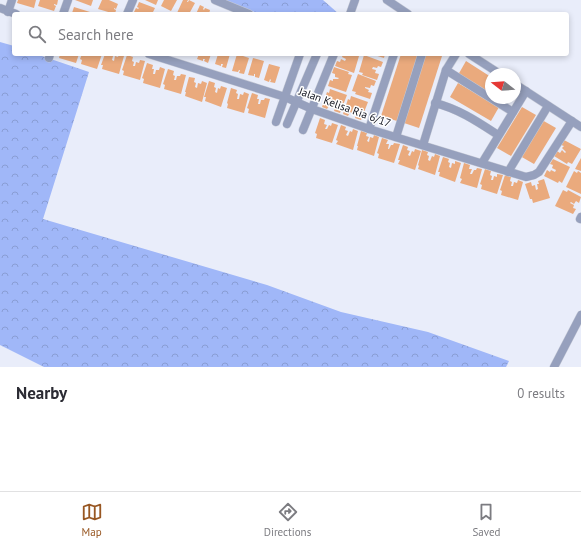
<!DOCTYPE html>
<html lang="en">
<head>
<meta charset="utf-8">
<style>
  :root { --surface:#fff; --page:#f2f2f3; --text:#2b2b33; --muted:#7c7c81; --line:#e1e1e2; --accent:#985722 }
  body { margin:0; font-family:"PT Sans",sans-serif; background:var(--page); color:var(--text) }
  .compass { position:absolute; left:485px; top:68px; width:36px; height:36px; border-radius:50%; background:var(--surface); box-shadow:0 2px 6px #0003; rotate:287deg }
  .list { margin:0; padding:0; list-style:none }
  h2 { display:flex; justify-content:space-between; align-items:center; height:52px; margin:0; padding:0 16px; font-size:17px }
  h2 small { font-size:13px; font-weight:400; color:var(--muted) }
  .icon { flex:none; width:22px; height:22px; fill:none; stroke:currentColor; stroke-width:2; stroke-linecap:round; stroke-linejoin:round }
  .map { position:relative; flex:none; width:581px; height:367px; overflow:hidden }
  .search { position:absolute; background:var(--surface); box-shadow:0 2px 6px #0003; left:12px; right:12px; top:12px; height:44px; display:flex; align-items:center; gap:10px; box-sizing:border-box; padding:0 14px; border-radius:4px; color:var(--muted); font-size:15px }
  .sheet { height:124px; background:var(--surface) }
  nav { display:flex; justify-content:space-around; align-items:center; box-sizing:border-box; height:56px; border-top:1px solid var(--line); background:var(--surface); font-size:11px; color:var(--muted) }
  nav a { display:grid; justify-items:center; gap:2px }
  nav .on { color:var(--accent) }
  .map>svg:first-child { display:block }
  .forest { fill:url(#forest-crowns) }
  .building { fill:#eaaa7d }
  .lines { fill:none; stroke-linecap:round; stroke-linejoin:round }
  .minor-casing { stroke:#c7cbd7; stroke-width:9 }
  .minor { stroke:#96a0bd; stroke-width:8 }
  .labels { text-anchor:middle; stroke-width:3; stroke-linejoin:round; paint-order:stroke }
  .street-label { font-size:11px; fill:#131621; stroke:#fff }
</style>
</head>
<body>
<div class="map">
<svg width="581" height="367" viewBox="0 0 581 367">
  <defs>
    <pattern id="forest-crowns" width="20" height="18" patternUnits="userSpaceOnUse"><rect width="20" height="18" fill="#a0b7f8"/><path d="M2 6a3 3 0 1 1 6 0M12 15a3 3 0 1 1 6 0" fill="none" stroke="#899dd4"/></pattern>
  </defs>
  <rect width="100%" height="100%" fill="#e9edfa"/>
  <g class="forest">
    <polygon points="224,0 323,0 339,14 260,14 237,6"/>
    <polygon points="0,42 14,46 14,54 36,54 89,72 43,219 267,285 341,312 428,332 509,361 506,367 44,367 0,345"/>
  </g>
  <g class="building">
    <polygon points="18,0 36,0 34,8 17,3"/>
    <polygon points="40,0 58,0 57,5 54,4 54,5 56,6 54,11 38,6"/>
    <polygon points="75,0 93,0 91,6"/>
    <polygon points="102,0 109,0 118,4 116,9 114,8 114,9 116,10 115,14 98,9"/>
    <polygon points="145,0 158,0 156,5"/>
    <polygon points="164,0 177,0 171,11 161,6"/>
    <polygon points="183,0 188,0 187,2 188,2 189,0 195,3 189,14 177,13"/>
    <polygon points="139,2 155,8 152,14 138,14 134,12 136,8 138,9 139,8 137,7"/>
    <polygon points="200,5 204,7 203,9 204,10 205,8 210,10 209,14 196,14"/>
    <polygon points="74,7 90,12 89,14 74,14 72,13"/>
    <polygon points="60,54 79,54 76,63 59,58"/>
    <polygon points="82,54 91,54 93,55 93,54 102,54 97,69 81,64 82,60 80,59"/>
    <polygon points="105,54 111,54 113,56 112,60 114,61 115,56 118,57 119,54 124,56 119,74 102,69 103,65 101,65"/>
    <polygon points="199,54 211,54 208,63 204,61 205,59 203,59 203,61 197,59"/>
    <polygon points="218,54 230,54 226,68 222,67 223,64 221,64 221,66 215,64"/>
    <polygon points="237,54 249,58 244,74 239,73 240,70 239,70 238,72 232,71"/>
    <polygon points="343,54 356,54 359,56 354,73 335,66 337,61 340,62 341,59 345,61 346,59 342,57"/>
    <polygon points="371,54 385,54 384,58"/>
    <polygon points="401,54 418,54 397,121 381,116"/>
    <polygon points="425,54 434,54 442,56 419,128 404,123"/>
    <polygon points="127,55 133,57 132,61 134,62 133,66 135,66 136,62 139,63 140,60 145,61 140,80 123,75 124,71 122,70"/>
    <polygon points="364,55 383,62 381,67 378,66 377,68 373,67 372,69 376,70 375,73 379,74 377,80 362,75 363,73 359,72"/>
    <polygon points="253,58 264,61 259,78 255,77 255,74 254,74 254,76 248,75"/>
    <polygon points="466,61 491,77 491,96 458,75"/>
    <polygon points="147,63 153,65 152,69 154,69 153,74 155,74 156,70 159,70 160,67 165,69 160,88 143,83 144,79 142,78"/>
    <polygon points="269,64 280,67 275,83 270,82 271,80 270,79 269,82 264,80"/>
    <polygon points="334,67 349,72 348,74 352,75 346,92 328,86 330,80 333,81 333,79 338,79 339,78 335,77 335,74 332,73"/>
    <polygon points="168,69 174,71 173,75 175,76 174,80 176,80 177,76 180,76 181,74 186,75 181,94 164,89 165,85 163,84"/>
    <polygon points="358,74 376,81 374,86 371,85 370,88 365,87 365,88 369,90 368,92 372,93 370,99 355,94 356,92 352,91"/>
    <polygon points="189,77 195,78 194,82 196,83 195,87 197,88 198,83 201,84 202,81 207,83 202,102 185,96 186,92 185,92"/>
    <polygon points="209,81 215,83 214,87 216,88 215,92 217,93 218,88 220,89 221,86 227,88 221,107 205,101 206,97 204,97"/>
    <polygon points="458,83 499,107 491,121 450,97"/>
    <polygon points="231,88 237,90 236,93 238,94 237,99 239,99 240,94 243,95 244,92 249,94 244,113 227,108 228,104 227,103"/>
    <polygon points="330,89 347,95 340,113 334,111 335,108 333,108 335,103 333,102 331,106 329,106 327,109 322,107 327,92 329,93"/>
    <polygon points="252,93 258,95 257,99 259,99 258,104 260,104 261,100 264,100 265,98 270,99 265,118 248,113 249,109 247,108"/>
    <polygon points="351,96 368,102 361,120 355,118 356,115 354,114 356,110 354,109 352,113 350,112 348,116 343,114 348,99 350,100"/>
    <polygon points="522,107 536,115 511,156 497,148"/>
    <polygon points="320,118 325,120 324,124 327,125 325,129 327,129 329,125 331,126 332,123 338,125 332,143 316,138 317,134 315,133"/>
    <polygon points="542,120 556,128 534,164 520,156"/>
    <polygon points="341,125 346,127 345,130 348,131 346,135 348,136 350,131 352,132 353,129 358,131 353,150 336,144 338,141 336,140"/>
    <polygon points="361,131 367,133 366,136 369,137 367,141 369,142 370,137 373,138 374,135 379,137 374,156 357,150 358,146 357,146"/>
    <polygon points="382,138 388,140 386,144 389,144 388,149 389,149 391,145 393,145 394,143 400,144 394,163 378,158 379,154 377,153"/>
    <polygon points="564,140 581,149 572,164 568,162 567,164 554,156 557,151 560,153 562,150 565,153 566,152 562,148 564,146 561,145"/>
    <polygon points="403,145 408,147 407,150 410,151 408,155 410,156 412,151 414,152 415,149 421,151 415,170 398,164 400,160 398,160"/>
    <polygon points="422,150 428,152 427,155 429,156 428,160 430,161 432,156 434,157 435,154 440,156 435,175 418,169 419,166 418,165"/>
    <polygon points="443,157 449,159 448,162 450,163 449,167 451,168 452,163 455,164 455,161 461,163 455,182 439,176 440,172 438,172"/>
    <polygon points="581,158 581,171 575,169"/>
    <polygon points="553,159 570,167 562,183 559,181 558,183 544,176 547,170 550,172 551,170 555,172 556,170 552,168 553,165 550,164"/>
    <polygon points="464,163 470,165 469,169 472,169 470,174 472,174 474,170 476,170 477,168 482,169 477,188 460,183 462,179 460,178"/>
    <polygon points="485,169 491,171 490,175 492,176 491,180 493,180 494,176 497,177 497,174 503,175 497,194 481,189 482,185 480,184"/>
    <polygon points="574,171 577,173 578,171 581,173 581,194 566,187"/>
    <polygon points="505,175 511,177 510,181 512,182 511,186 513,186 514,182 517,183 518,180 523,182 518,200 501,195 502,191 500,190"/>
    <polygon points="544,179 550,198 533,203 532,199 530,199 525,184 531,182 532,186 535,185 536,190 538,189 537,184 539,184 538,181"/>
    <polygon points="563,190 567,192 568,190 581,197 579,203 576,201 574,204 571,202 570,203 574,205 573,208 576,209 573,214 555,206"/>
  </g>
  <g class="lines">
    <g class="minor-casing">
      <g id="minor">
        <polyline points="215,0 249,14"/>
        <polyline points="387,0 408,14"/>
        <polyline points="0,8 16,14"/>
        <polyline points="8,12 12,0"/>
        <polyline points="63,14 68,0"/>
        <polyline points="127,14 133,0"/>
        <polyline points="350,14 355,0"/>
        <polyline points="149,54 285,97 312,109 369,129 526,177 534,175 539,172 572,121"/>
        <polyline points="469,54 500,74"/>
        <polyline points="49,58 50,54"/>
        <polyline points="446,70 513,112"/>
        <polyline points="515,84 581,127"/>
        <path d="M435,103c24,6 43,19 63,32"/>
        <polyline points="276,122 300,54"/>
        <polyline points="287,124 317,54"/>
        <polyline points="369,129 394,54"/>
        <polyline points="303,130 334,54"/>
        <polyline points="396,137 422,54"/>
        <polyline points="423,145 446,70 456,54"/>
        <polyline points="482,163 526,91"/>
        <polyline points="508,172 548,106"/>
        <polyline points="580,219 581,217"/>
        <polyline points="554,367 581,315"/>
      </g>
    </g>
    <use href="#minor" class="minor"/>
  </g>
  <g class="labels">
    <g class="street-label">
      <text transform="translate(345 107) rotate(20)" y="4">Jalan Kelisa Ria 6/17</text>
    </g>
  </g>
</svg>
<svg class="compass" viewBox="-18 -18 36 36"><path d="M0-13l5 13h-10z" fill="#e53935"/><path d="M0 13l5-13h-10z" fill="#7c7c81"/></svg>
<div class="search"><svg class="icon" aria-label="search" viewBox="0 0 24 24"><circle cx="10" cy="10" r="6"/><path d="M15 15l6 6"/></svg>Search here</div>
</div>
<section class="sheet">
<h2>Nearby<small>0 results</small></h2>
<ul class="list">
</ul>
</section>
<nav>
<a class="on"><svg class="icon" aria-label="map" viewBox="0 0 24 24"><path d="M3 6l6-2 6 2 6-2v14l-6 2-6-2-6 2zM9 4v14M15 6v14"/></svg>Map</a>
<a><svg class="icon" aria-label="directions" viewBox="0 0 24 24"><path d="M12 3l9 9-9 9-9-9zM9 14v-3h6M13 9l2 2-2 2"/></svg>Directions</a>
<a><svg class="icon" aria-label="saved" viewBox="0 0 24 24"><path d="M7 4h10v16l-5-4-5 4z"/></svg>Saved</a>
</nav>
</body>
</html>
